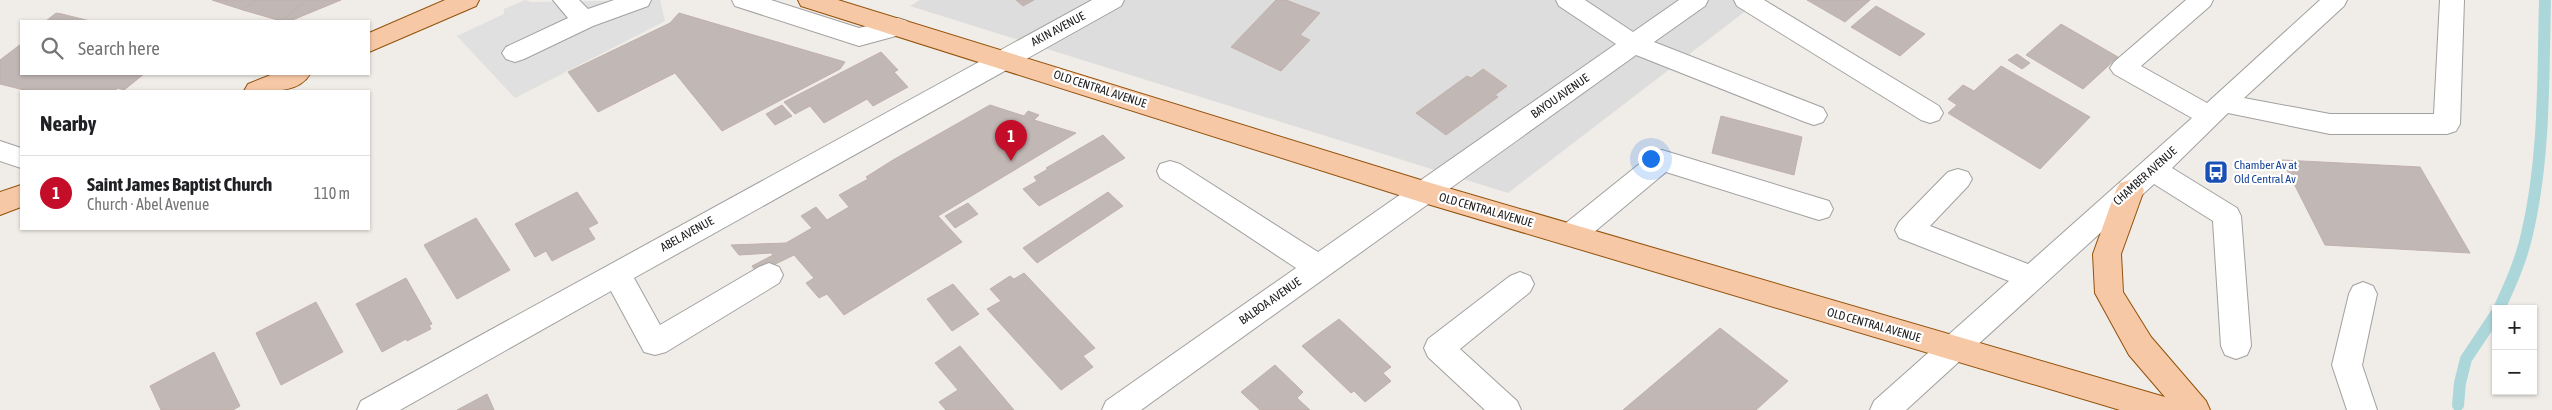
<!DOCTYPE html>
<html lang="en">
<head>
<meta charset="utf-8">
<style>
  :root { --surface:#fff; --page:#f2f2f2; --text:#202124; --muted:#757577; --line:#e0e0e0; --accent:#c40d28 }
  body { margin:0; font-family:"Asap Condensed",sans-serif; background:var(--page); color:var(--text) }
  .controls { position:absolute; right:15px; bottom:15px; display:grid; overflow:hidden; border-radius:0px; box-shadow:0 1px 4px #0004 }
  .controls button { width:45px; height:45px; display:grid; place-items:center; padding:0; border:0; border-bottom:1px solid var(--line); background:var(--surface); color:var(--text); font:25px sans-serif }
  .you { position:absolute; left:1650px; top:158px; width:18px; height:18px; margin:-12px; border:4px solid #fff; border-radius:50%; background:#1a73e8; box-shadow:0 0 0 8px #1a73e833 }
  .badge { display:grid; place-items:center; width:32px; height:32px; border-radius:50%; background:var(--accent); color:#fff; font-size:16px; font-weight:700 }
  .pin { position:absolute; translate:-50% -41px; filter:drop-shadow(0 1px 2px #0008) }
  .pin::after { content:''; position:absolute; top:26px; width:18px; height:15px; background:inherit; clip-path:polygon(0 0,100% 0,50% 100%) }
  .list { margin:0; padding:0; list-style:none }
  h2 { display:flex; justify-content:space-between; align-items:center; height:65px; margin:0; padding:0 20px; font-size:21px }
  h2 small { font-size:16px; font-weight:400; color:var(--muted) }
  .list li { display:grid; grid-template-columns:32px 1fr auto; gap:15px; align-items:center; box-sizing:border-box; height:75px; padding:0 20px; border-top:1px solid var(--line) }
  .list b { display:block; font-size:19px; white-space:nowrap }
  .list p { margin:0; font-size:16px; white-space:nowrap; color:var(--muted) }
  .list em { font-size:16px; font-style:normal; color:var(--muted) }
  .icon { flex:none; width:28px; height:28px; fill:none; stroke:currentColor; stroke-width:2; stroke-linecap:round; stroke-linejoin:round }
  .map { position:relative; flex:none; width:2552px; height:410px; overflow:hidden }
  .search { position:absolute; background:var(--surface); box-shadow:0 1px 4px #0004; left:20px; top:20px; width:350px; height:55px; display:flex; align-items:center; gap:12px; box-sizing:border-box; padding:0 18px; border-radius:0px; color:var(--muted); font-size:19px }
  .panel { position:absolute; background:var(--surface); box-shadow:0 1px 4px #0004; left:20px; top:90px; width:350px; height:140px; border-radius:0px }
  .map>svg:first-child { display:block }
  .residential { fill:#dedddd }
  .parking { fill:#e0e0e0 }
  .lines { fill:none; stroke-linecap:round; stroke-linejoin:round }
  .stream { stroke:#abd7db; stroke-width:12 }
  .building { fill:#c1b7b4; stroke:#c1b1ab }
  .minor-casing { stroke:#a1a1a1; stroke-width:2 }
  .major-casing { stroke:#93510a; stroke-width:2 }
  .minor { fill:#fff; fill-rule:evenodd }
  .major { fill:#f6c8a6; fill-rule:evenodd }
  .labels { text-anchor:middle; stroke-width:4.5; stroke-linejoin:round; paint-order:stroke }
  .street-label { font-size:12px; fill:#202020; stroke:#fff }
  .transit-label { font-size:12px; fill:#164399; stroke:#fff; text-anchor:start }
</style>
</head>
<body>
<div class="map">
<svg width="2552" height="410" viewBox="0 0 2552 410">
  <rect width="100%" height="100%" fill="#f0ece7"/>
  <polygon class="residential" points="920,0 1760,0 1508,193 910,6"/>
  <polygon class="parking" points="525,0 532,2 660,0 665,21 515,98 457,36 504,14 504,9"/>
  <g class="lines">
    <g class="stream">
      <path d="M2499,309c11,-24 22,-48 28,-75 18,-76 16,-156 18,-234"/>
      <polyline points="2458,405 2460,383 2466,359 2496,314"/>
    </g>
  </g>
  <g class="building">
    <polygon points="212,0 256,0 243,10"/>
    <polygon points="256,0 307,0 281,21 243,10"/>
    <polygon points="307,0 341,0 290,21 281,21"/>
    <polygon points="1016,0 1034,0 1023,6"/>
    <polygon points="1276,0 1286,0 1320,13 1300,35 1310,40 1281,71 1231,47"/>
    <polygon points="1807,0 1870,0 1845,22"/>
    <polygon points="1876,6 1925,34 1900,56 1851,27"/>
    <polygon points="56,13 62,14 90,21 46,21"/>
    <polygon points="679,13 845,62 840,69 722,131 675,73 598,112 568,72 670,23"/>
    <polygon points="2061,24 2118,57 2083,89 2026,55"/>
    <polygon points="21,44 21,74 144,74 124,90 118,88 114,91 28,91 0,84 0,60"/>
    <polygon points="881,52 898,70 894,72 908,87 873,106 867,99 824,123 810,106 795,114 784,102"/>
    <polygon points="2017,54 2030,63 2022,69 2008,60"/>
    <polygon points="2001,66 2090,117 2040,169 1948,113 1957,105 1948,99 1963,85 1974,91"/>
    <polygon points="1483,69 1507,86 1495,95 1498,97 1446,135 1416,113 1467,76 1471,78"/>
    <polygon points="782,105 792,116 775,125 766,114"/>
    <polygon points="990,105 1024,116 1028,111 1039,115 1034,120 1076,133 938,216 962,242 844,315 827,294 819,298 806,283 814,278 794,255 757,273 752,266 773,255 771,253 739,255 731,245 786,243 812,228 801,216 816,207 827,220 849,207 839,195 868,179 866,177 893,160"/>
    <polygon points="1721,116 1802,137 1794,175 1712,153"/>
    <polygon points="1103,135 1125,158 1039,206 1023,189 1037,181 1034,177 1048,169 1046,168"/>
    <polygon points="2282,160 2420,167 2470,253 2325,245"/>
    <polygon points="577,192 598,223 588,228 595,239 552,261 546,251 535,257 515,224"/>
    <polygon points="1108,192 1123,206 1037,263 1023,248"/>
    <polygon points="968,203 978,214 955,228 945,216"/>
    <polygon points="476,218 510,270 457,299 424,245"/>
    <polygon points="1024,273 1095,348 1083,356 1093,367 1061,390 987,309 1001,301 990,289 1010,276 1014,279"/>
    <polygon points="406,278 432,324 429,325 431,329 407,341 406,339 382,352 356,304"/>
    <polygon points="953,284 979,314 952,331 927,299"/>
    <polygon points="316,302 343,352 281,385 256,333"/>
    <polygon points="1339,319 1391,367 1383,373 1391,381 1365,402 1354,391 1351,393 1302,346"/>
    <polygon points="1720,328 1788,381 1756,410 1623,410"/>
    <polygon points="960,346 1014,410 946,410 939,402 958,390 935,363"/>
    <polygon points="214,352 240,406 233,410 161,410 150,386"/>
    <polygon points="1275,365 1303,392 1297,398 1310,410 1260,410 1241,392"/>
    <polygon points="487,394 494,410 457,410"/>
  </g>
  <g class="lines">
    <g class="minor-casing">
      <g id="minor">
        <polygon points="553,0 579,0 588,9 614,0 651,0 648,6 593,26 524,59 515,62 506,59 502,53 506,47 568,18"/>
        <polygon points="732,0 771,0 859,28 898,18 907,21 910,27 907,33 859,46 735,6"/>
        <polygon points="1092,0 1124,0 1121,6 634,278 660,325 759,267 769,263 779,267 783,275 779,283 666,352 655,355 644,352 611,291 400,410 357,410 361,401"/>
        <polygon points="1556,0 1585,0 1633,32 1679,0 1708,0 1705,6 1654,42 1823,108 1827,115 1823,122 1814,125 1805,122 1636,55 1141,410 1102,410 1106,401 1296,268 1160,178 1157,171 1160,164 1170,161 1180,164 1318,252 1616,44 1559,6"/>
        <polygon points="1734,0 1764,0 1939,106 1943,113 1939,120 1930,123 1921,120 1737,6"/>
        <polygon points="2186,0 2213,0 2210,6 2141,66 2207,103 2320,0 2347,0 2344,6 2244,98 2330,114 2434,114 2440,0 2464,0 2460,124 2456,131 2447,134 2330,134 2228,113 2172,168 2237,208 2241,216 2251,346 2247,355 2236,359 2225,355 2221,346 2213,221 2154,184 1906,410 1870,410 1874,401 2009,281 1899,238 1895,230 1899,222 1948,172 1958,169 1968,172 1972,179 1968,186 1930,226 2028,264 2192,118 2114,74 2110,68 2114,62"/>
        <polygon points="0,141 21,148 21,168 0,161"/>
        <polygon points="1662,150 1829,201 1833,209 1829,217 1819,220 1666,172 1581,243 1571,246 1561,243 1557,235 1561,227 1653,153"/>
        <polygon points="1520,272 1530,276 1534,284 1530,292 1460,349 1517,401 1521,410 1485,410 1428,357 1424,348 1428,339 1510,276"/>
        <polygon points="2363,282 2373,286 2377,294 2362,365 2377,410 2347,410 2332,365 2349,294 2353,286"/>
      </g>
    </g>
    <g class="major-casing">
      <g id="major">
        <polygon points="445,0 479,0 476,6 369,52 369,33"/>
        <polygon points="798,0 838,0 1424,181 2165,397 2129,355 2095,293 2093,254 2116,190 2120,183 2130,180 2140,183 2144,190 2121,254 2123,292 2151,337 2206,401 2210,410 2120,410 1424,203 801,6"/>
        <path d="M273,74h37c-12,21 -45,17 -66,17l4,-7z"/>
        <polygon points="21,185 21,207 0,215 0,192"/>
      </g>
    </g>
    <use href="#minor" class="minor"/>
    <use href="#major" class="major"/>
  </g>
  <defs>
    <g id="bus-square" transform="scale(1.25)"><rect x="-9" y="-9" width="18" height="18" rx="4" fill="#1a4fb4" stroke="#fff"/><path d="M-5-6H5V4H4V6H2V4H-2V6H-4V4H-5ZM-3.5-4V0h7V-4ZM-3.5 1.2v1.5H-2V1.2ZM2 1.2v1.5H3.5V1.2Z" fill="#fff"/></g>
  </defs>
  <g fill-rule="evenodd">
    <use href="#bus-square" x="2216" y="172"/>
  </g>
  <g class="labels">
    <g class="street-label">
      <text transform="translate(1058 29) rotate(-28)" y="4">AKIN AVENUE</text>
      <text transform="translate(1100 89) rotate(18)" y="4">OLD CENTRAL AVENUE</text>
      <text transform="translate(1560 96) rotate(-35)" y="4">BAYOU AVENUE</text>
      <text transform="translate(2145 176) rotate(-42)" y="4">CHAMBER AVENUE</text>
      <text transform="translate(1486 210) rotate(16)" y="4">OLD CENTRAL AVENUE</text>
      <text transform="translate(687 234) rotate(-29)" y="4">ABEL AVENUE</text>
      <text transform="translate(1270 301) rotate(-35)" y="4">BALBOA AVENUE</text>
      <text transform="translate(1874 325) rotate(16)" y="4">OLD CENTRAL AVENUE</text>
    </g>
    <g class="transit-label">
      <text x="2234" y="169">Chamber Av at<tspan x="2234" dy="14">Old Central Av</tspan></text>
    </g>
  </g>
</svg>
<div class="controls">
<button>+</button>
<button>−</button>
</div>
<div class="you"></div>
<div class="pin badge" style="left:1011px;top:161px">1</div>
<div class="search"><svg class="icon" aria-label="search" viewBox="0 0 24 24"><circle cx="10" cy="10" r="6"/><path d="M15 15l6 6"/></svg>Search here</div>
<section class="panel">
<h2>Nearby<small></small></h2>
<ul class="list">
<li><span class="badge">1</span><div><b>Saint James Baptist Church</b><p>Church · Abel Avenue</p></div><em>110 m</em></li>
</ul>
</section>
</div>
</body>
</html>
